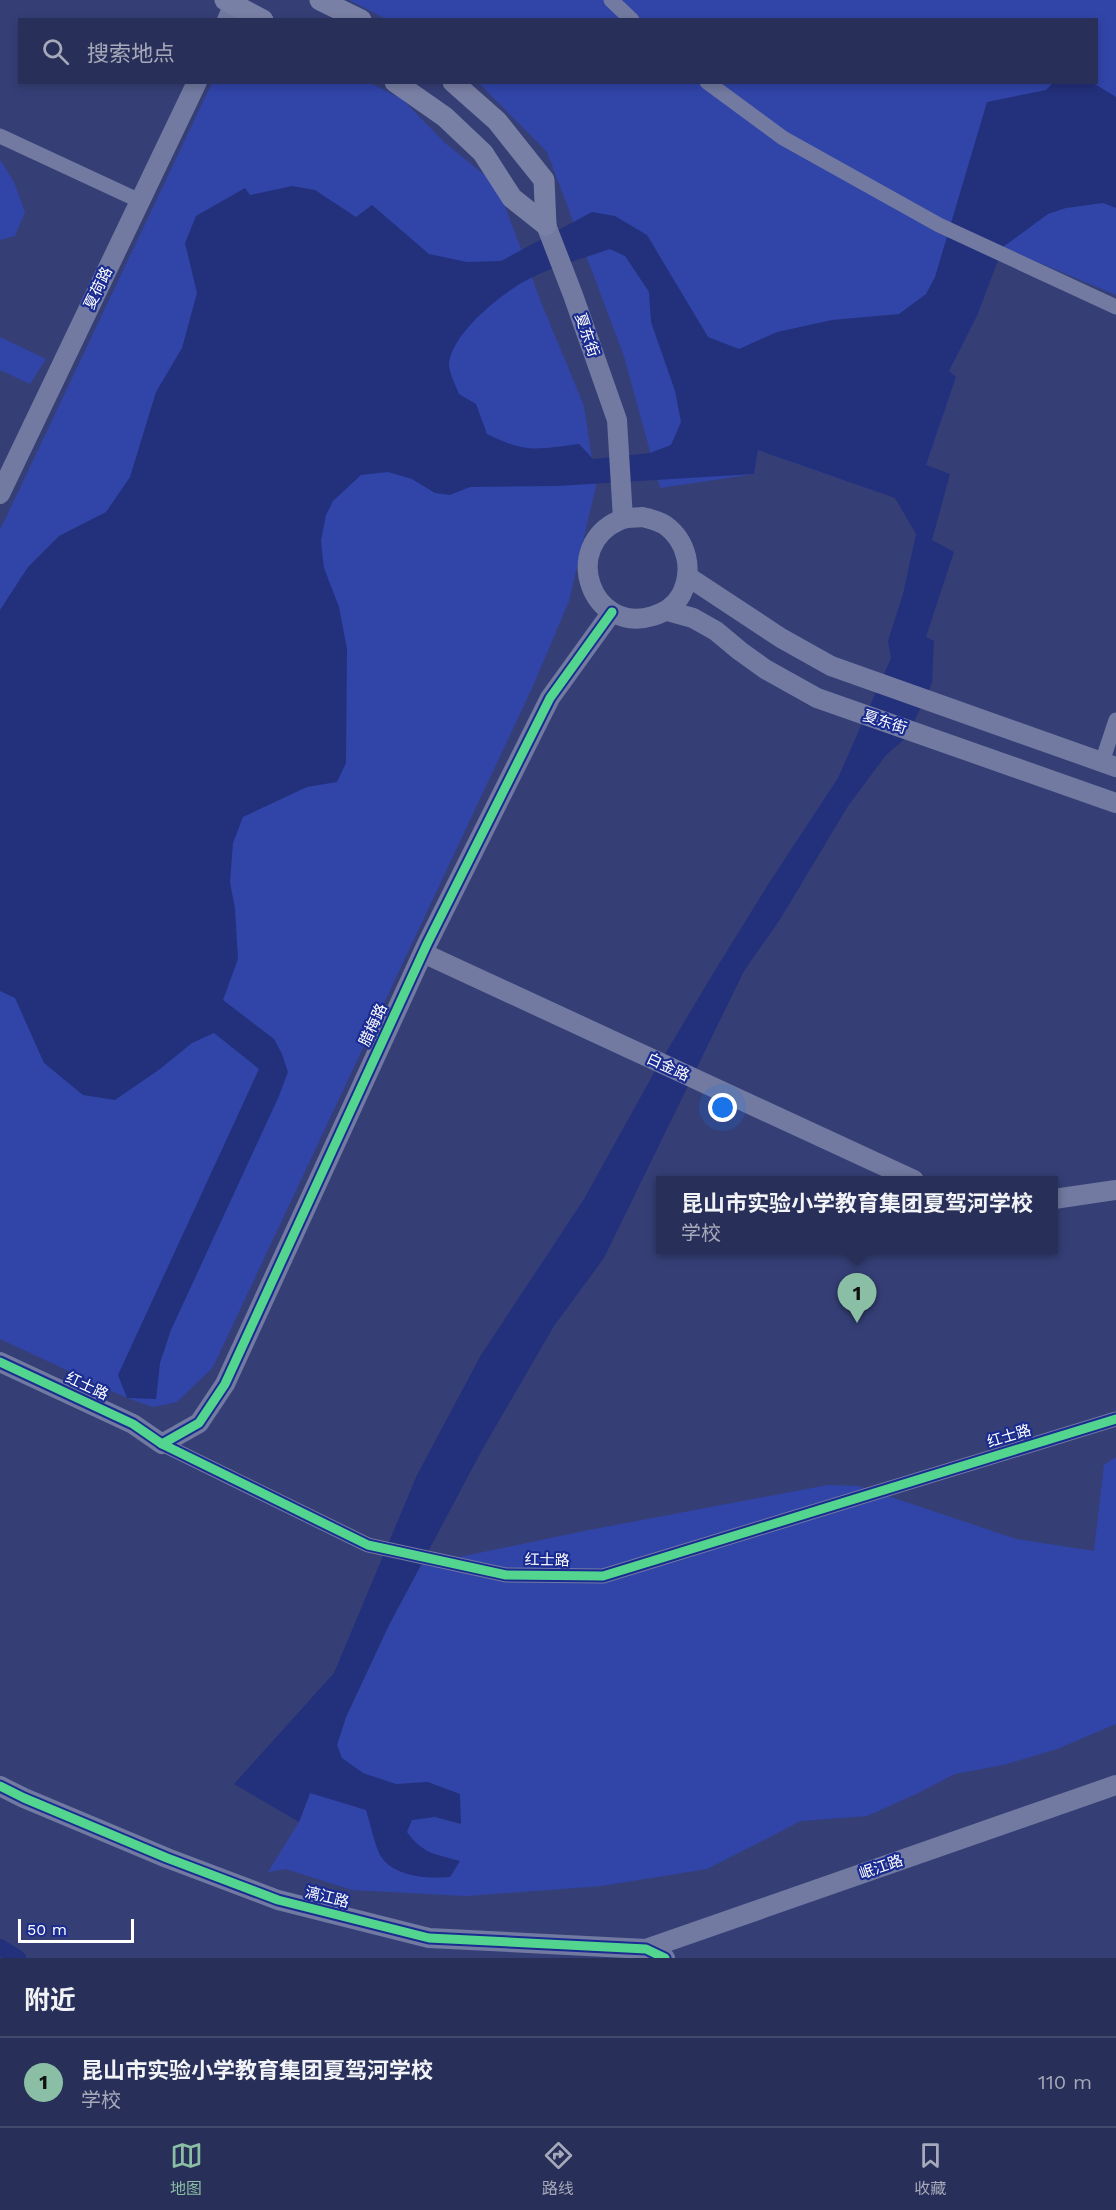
<!DOCTYPE html>
<html lang="zh">
<head>
<meta charset="utf-8">
<style>
  :root { --surface:#282f58; --page:#30375e; --text:#f1f3f6; --muted:#a5a9ba; --line:#444a6e; --accent:#8abfa5 }
  body { margin:0; font-family:"Work Sans","Noto Sans SC",sans-serif; background:var(--page); color:var(--text) }
  .scale { position:absolute; left:18px; bottom:15px; width:116px; box-sizing:border-box; padding-left:6px; border:3px solid #fff; border-top:0; font-size:16px; line-height:21px; white-space:nowrap; color:#fff; -webkit-text-stroke:4px #1a2c91; paint-order:stroke }
  .you { position:absolute; left:723px; top:1108px; width:21px; height:21px; margin:-15px; border:4px solid #fff; border-radius:50%; background:#1a73e8; box-shadow:0 0 0 9px #1a73e833 }
  .badge { display:grid; place-items:center; width:39px; height:39px; border-radius:50%; background:var(--accent); color:#111; font-size:20px; font-weight:700 }
  .pin { position:absolute; translate:-50% -50px; filter:drop-shadow(0 2px 3px #0008) }
  .pin::after { content:''; position:absolute; top:32px; width:21px; height:18px; background:inherit; clip-path:polygon(0 0,100% 0,50% 100%) }
  .popup { position:absolute; left:656px; top:1176px; width:402px; height:78px; box-sizing:border-box; display:grid; place-content:center; border-radius:0px; background:var(--surface); filter:drop-shadow(0 2px 4px #0005); font-size:20px; white-space:nowrap; color:var(--muted) }
  .popup b { font-size:22px; color:var(--text) }
  .popup::after { content:''; position:absolute; left:50%; top:100%; margin-left:-12px; border:12px solid transparent; border-top-color:var(--surface) }
  .list { margin:0; padding:0; list-style:none }
  h2 { display:flex; justify-content:space-between; align-items:center; height:78px; margin:0; padding:0 24px; font-size:26px }
  h2 small { font-size:20px; font-weight:400; color:var(--muted) }
  .list li { display:grid; grid-template-columns:39px 1fr auto; gap:18px; align-items:center; box-sizing:border-box; height:90px; padding:0 24px; border-top:2px solid var(--line) }
  .list b { display:block; font-size:22px; white-space:nowrap }
  .list p { margin:0; font-size:20px; white-space:nowrap; color:var(--muted) }
  .list em { font-size:20px; font-style:normal; color:var(--muted) }
  .icon { flex:none; width:33px; height:33px; fill:none; stroke:currentColor; stroke-width:2; stroke-linecap:round; stroke-linejoin:round }
  .map { position:relative; flex:none; width:1116px; height:1958px; overflow:hidden }
  .search { position:absolute; background:var(--surface); box-shadow:0 3px 9px #0003; left:18px; right:18px; top:18px; height:66px; display:flex; align-items:center; gap:15px; box-sizing:border-box; padding:0 21px; border-radius:0px; color:var(--muted); font-size:22px }
  .sheet { height:168px; background:var(--surface) }
  nav { display:flex; justify-content:space-around; align-items:center; box-sizing:border-box; height:84px; border-top:2px solid var(--line); background:var(--surface); font-size:16px; color:var(--muted) }
  nav a { display:grid; justify-items:center; gap:3px }
  nav .on { color:var(--accent) }
  .map>svg:first-child { display:block }
  .green { fill:#3145a9 }
  .water { fill:#23307b; fill-rule:evenodd }
  .lines { fill:none; stroke-linecap:round; stroke-linejoin:round }
  .canal { stroke:#23307b; stroke-width:16 }
  .minor { stroke:#727aa1; stroke-width:15 }
  .tertiary { stroke:#727aa1; stroke-width:20 }
  .secondary { stroke:#7980a5; stroke-width:21 }
  .cycleway-casing { stroke:#1a2c91; stroke-width:13 }
  .cycleway { stroke:#53d58f; stroke-width:9 }
  .labels { text-anchor:middle; stroke-width:4.5; stroke-linejoin:round; paint-order:stroke }
  .street-label { font-size:15px; fill:#fff; stroke:#1a2c91 }
</style>
</head>
<body>
<div class="map">
<svg width="1116" height="1958" viewBox="0 0 1116 1958">
  <rect width="100%" height="100%" fill="#353f76"/>
  <g class="green">
    <polygon points="349,0 1116,0 1116,295 1002,247 977,316 949,371 956,377 913,504 758,450 754,474 660,488 624,356 547,152 479,83 1096,82 1096,20 388,20"/>
    <polygon points="212,83 370,83 402,99 445,143 497,185 541,302 584,406 596,486 569,601 533,686 213,1367 177,1402 153,1407 127,1398 0,1339 0,530"/>
    <polygon points="0,160 14,182 25,212 15,236 0,240"/>
    <polygon points="0,337 46,359 30,384 0,370"/>
    <polygon points="1116,1457 1116,1724 1057,1749 1003,1765 955,1774 916,1794 867,1816 801,1821 707,1869 601,1886 466,1896 352,1890 286,1869 268,1872 299,1822 310,1793 337,1744 346,1717 388,1627 421,1565 589,1530 828,1485 858,1486 1016,1539 1094,1551 1104,1465"/>
  </g>
  <path class="water" d="M1054,82l39,1 23,14v111l-13,-5 -37,5 -18,6 -45,33 -26,69 -28,55 7,6 -30,88 24,9 -18,66 22,12 -28,85 8,4 -2,42 -25,54 -21,18 -38,51 -67,112 -37,53 -140,287 -50,68 -72,124 -94,177 -42,90 -9,28 5,13 21,15 33,11 32,-2 32,12 1,30 -26,-7 -23,3 -5,12c16,22 28,22 53,29l-10,16c-23,2 -61,0 -72,-26 -5,-13 -8,-28 -12,-41l-56,-17 -11,29 -65,-38 100,-111 83,-198 64,-120 103,-156 71,-128 59,-99 55,-89 69,-105 53,-120 -3,-17 15,-47 13,-60 -21,-36 -137,-48 -4,24 -197,12 -87,1 -20,8 -15,-2 -23,-14 -24,-7 -27,3 -28,26 -7,14 -5,26 3,27 15,39 8,42 -1,114 -9,19 -30,5 -64,30 -10,26 -3,39 5,27 3,50 -15,41 51,39 8,15 6,18 -9,24 -108,234 -11,33 -4,36 -29,-1 -9,-23 141,-306 -45,-36 -22,10 -32,26 -45,31 -32,-5 -39,-32 -29,-65 -15,-7v-381l28,-43 31,-31 47,-24 24,-35 26,-85 26,-44 15,-55 -12,-50 11,-27 49,-28 5,7 42,-9 23,4 41,27 16,-12 57,49 38,8 34,-1 91,-49 23,4 32,19 61,102 31,12 38,-17 55,-12 67,-6 27,-20 9,-17 52,-175 59,-12zM610,249l15,7 24,36 2,30 24,69 6,31 -10,23 -21,8 -57,6 -14,-15c-42,5 -52,10 -92,-10l-11,-30 -17,-10c-3,-8 -10,-21 -10,-30 2,-31 57,-75 84,-87 24,-12 52,-19 77,-28z"/>
  <g class="lines">
    <polyline class="canal" points="0,1947 18,1958"/>
    <g class="minor">
      <polyline points="611,0 632,20"/>
      <polyline points="707,82 783,138 939,225 1116,307"/>
      <polyline points="0,136 140,201"/>
      <polyline points="1102,762 1116,720"/>
      <polyline points="162,1444 368,1545 506,1575 603,1576 1116,1419"/>
    </g>
    <g class="tertiary">
      <polyline points="227,20 236,0"/>
      <polyline points="546,225 573,295 617,420 623,519"/>
      <polyline points="0,494 197,82"/>
      <path d="M643,517c7,2 16,4 22,8 22,16 29,45 16,70 -7,12 -16,17 -28,21 -62,19 -93,-70 -33,-96 7,-3 16,-2 23,-3z"/>
      <polyline points="687,576 781,638 831,666 1116,767"/>
      <polyline points="668,611 693,618 716,631 740,651 765,669 817,698 1116,803"/>
      <polyline points="423,953 914,1180"/>
      <polyline points="1054,1199 1116,1190"/>
      <polyline points="0,1362 133,1424 162,1444 199,1423 225,1384 427,944 550,698 612,612"/>
      <polyline points="0,1786 24,1798 167,1858 278,1900 429,1938 646,1949 665,1958"/>
      <polyline points="646,1949 1116,1785"/>
    </g>
    <g class="secondary">
      <polyline points="225,0 263,20"/>
      <polyline points="320,0 361,20"/>
      <polyline points="395,82 445,117 483,153 512,198 546,225"/>
      <polyline points="453,82 497,121 544,180 546,225"/>
    </g>
    <g class="cycleway-casing">
      <g id="cycleway">
        <polyline points="0,1362 133,1424 162,1444 368,1545 506,1575 603,1576 1116,1419"/>
        <polyline points="162,1444 199,1423 225,1384 427,944 550,698 612,612"/>
        <polyline points="0,1786 24,1798 167,1858 278,1900 429,1938 646,1949 665,1958"/>
      </g>
    </g>
    <use href="#cycleway" class="cycleway"/>
  </g>
  <g class="labels">
    <g class="street-label">
      <text transform="translate(98 288) rotate(-64)" y="5">夏荷路</text>
      <text transform="translate(587 335) rotate(71)" y="5">夏东街</text>
      <text transform="translate(885 722) rotate(18)" y="5">夏东街</text>
      <text transform="translate(373 1025) rotate(-65)" y="5">腊梅路</text>
      <text transform="translate(668 1067) rotate(25)" y="5">白金路</text>
      <text transform="translate(87 1386) rotate(25)" y="5">红士路</text>
      <text transform="translate(1009 1436) rotate(-17)" y="5">红士路</text>
      <text transform="translate(547 1560) rotate(1)" y="5">红士路</text>
      <text transform="translate(881 1867) rotate(-19)" y="5">岷江路</text>
      <text transform="translate(327 1897) rotate(14)" y="5">漓江路</text>
    </g>
  </g>
</svg>
<div class="scale">50 m</div>
<div class="you"></div>
<div class="pin badge" style="left:857px;top:1323px">1</div>
<div class="popup"><b>昆山市实验小学教育集团夏驾河学校</b>学校</div>
<div class="search"><svg class="icon" aria-label="search" viewBox="0 0 24 24"><circle cx="10" cy="10" r="6"/><path d="M15 15l6 6"/></svg>搜索地点</div>
</div>
<section class="sheet">
<h2>附近<small></small></h2>
<ul class="list">
<li><span class="badge">1</span><div><b>昆山市实验小学教育集团夏驾河学校</b><p>学校</p></div><em>110 m</em></li>
</ul>
</section>
<nav>
<a class="on"><svg class="icon" aria-label="map" viewBox="0 0 24 24"><path d="M3 6l6-2 6 2 6-2v14l-6 2-6-2-6 2zM9 4v14M15 6v14"/></svg>地图</a>
<a><svg class="icon" aria-label="directions" viewBox="0 0 24 24"><path d="M12 3l9 9-9 9-9-9zM9 14v-3h6M13 9l2 2-2 2"/></svg>路线</a>
<a><svg class="icon" aria-label="saved" viewBox="0 0 24 24"><path d="M7 4h10v16l-5-4-5 4z"/></svg>收藏</a>
</nav>
</body>
</html>
